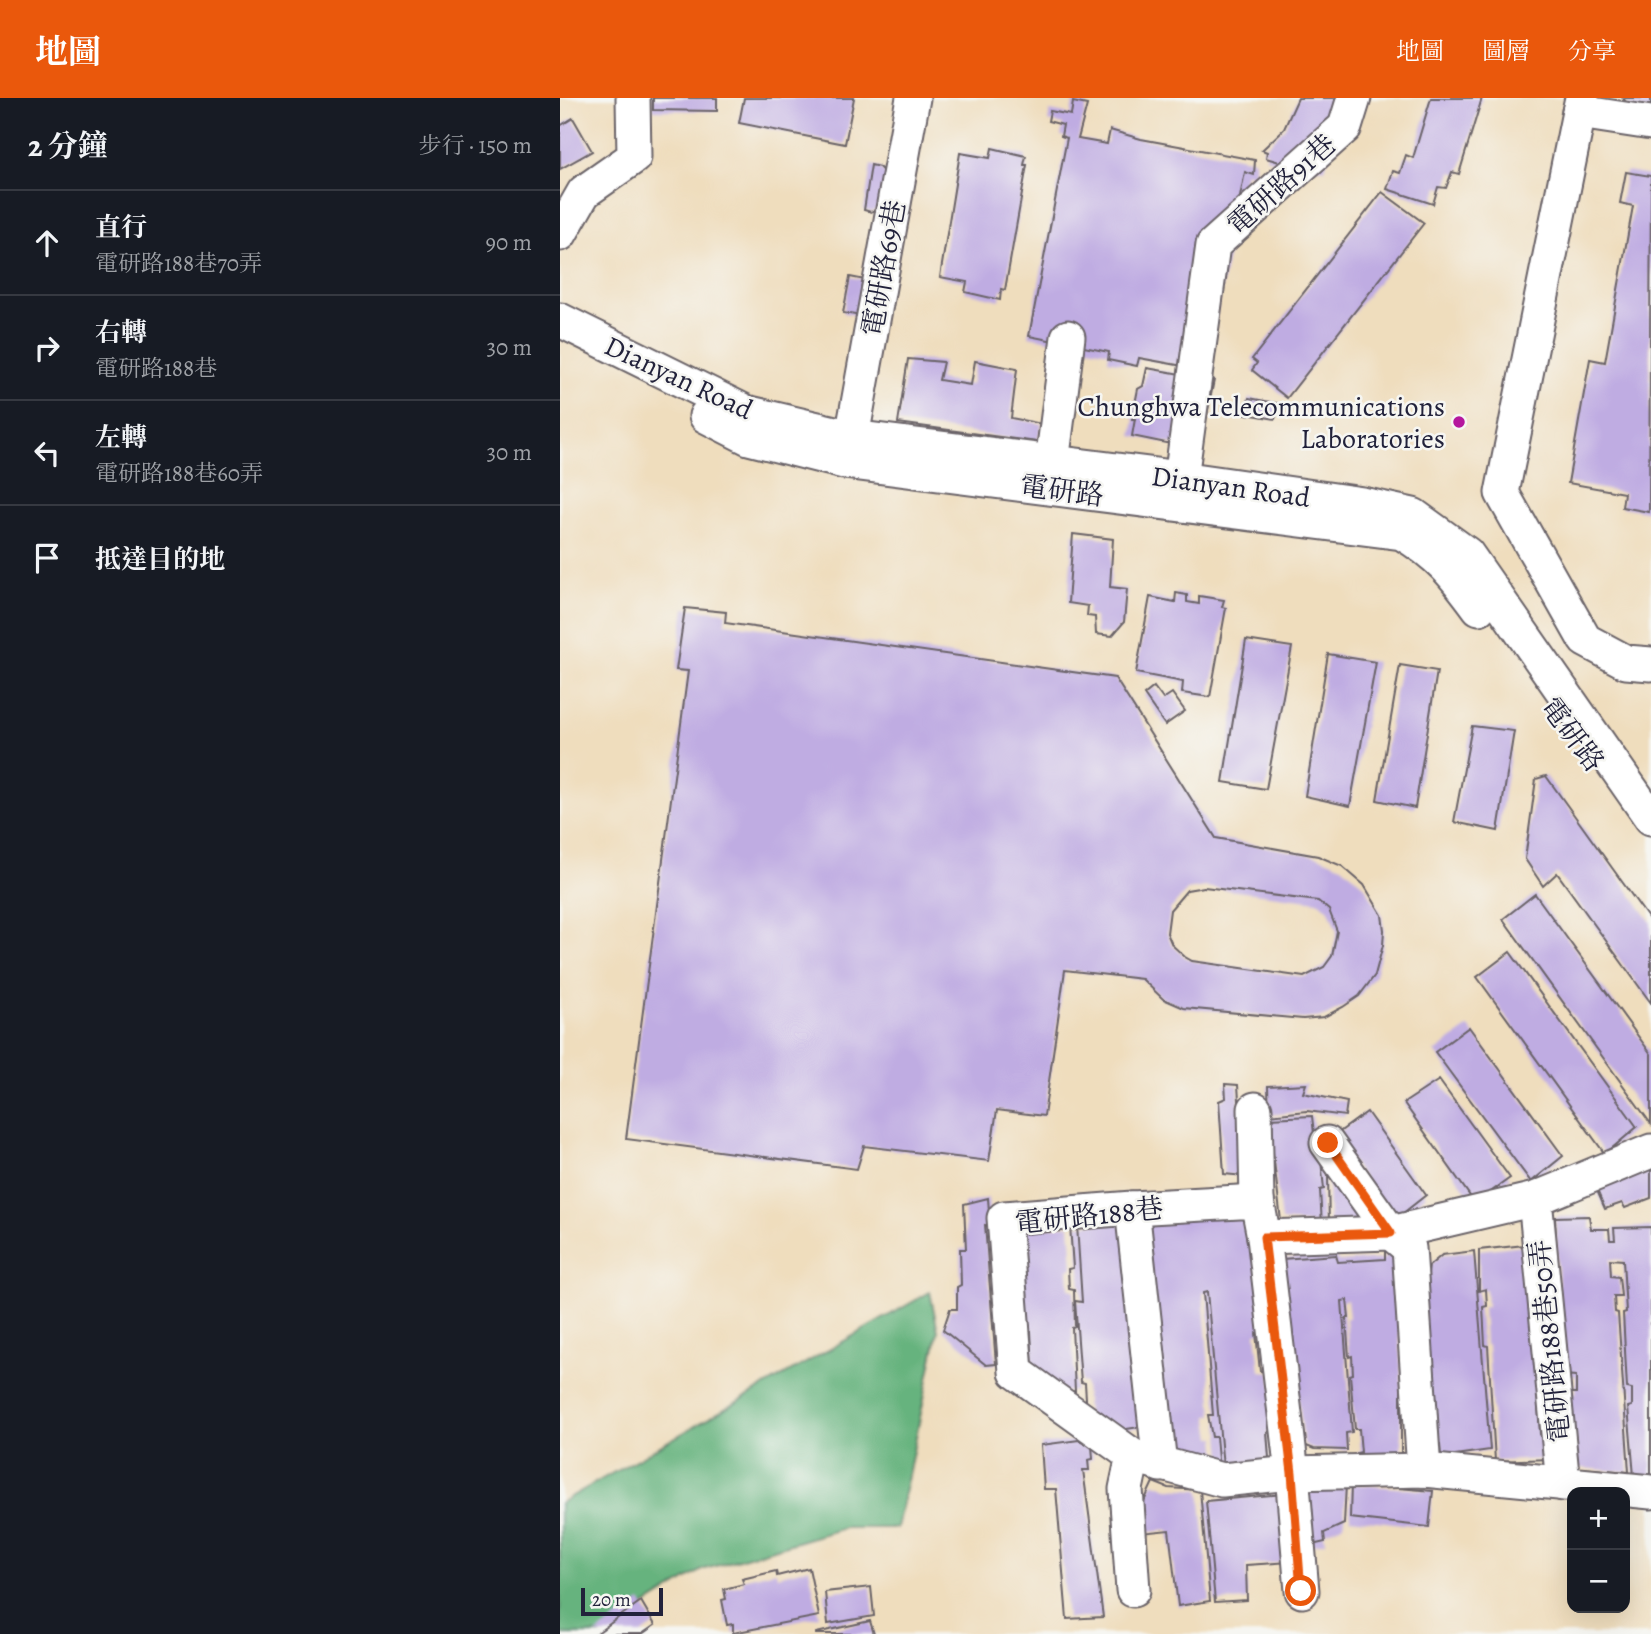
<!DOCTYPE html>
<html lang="zh-TW">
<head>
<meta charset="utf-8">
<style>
  :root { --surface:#171b24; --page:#20242c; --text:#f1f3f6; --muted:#9ea1a6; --line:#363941; --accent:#ea580c }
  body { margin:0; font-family:Alegreya,"Noto Serif TC",serif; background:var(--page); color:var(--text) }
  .controls { position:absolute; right:21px; bottom:21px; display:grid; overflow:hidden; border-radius:14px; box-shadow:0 7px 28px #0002 }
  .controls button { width:63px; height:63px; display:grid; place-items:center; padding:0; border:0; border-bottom:2px solid var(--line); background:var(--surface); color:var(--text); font:35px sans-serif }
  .scale { position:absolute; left:21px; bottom:18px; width:82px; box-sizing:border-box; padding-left:7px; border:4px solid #22223b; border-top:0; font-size:19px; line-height:24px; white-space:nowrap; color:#22223b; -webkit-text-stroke:5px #f6f6f2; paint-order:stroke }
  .stop { position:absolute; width:21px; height:21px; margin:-16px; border:5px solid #ea580c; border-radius:50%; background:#fff }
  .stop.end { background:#ea580c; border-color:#fff; box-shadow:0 2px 7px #0008 }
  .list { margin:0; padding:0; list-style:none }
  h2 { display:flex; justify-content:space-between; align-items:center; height:91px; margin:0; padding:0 28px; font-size:30px }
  h2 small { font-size:23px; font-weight:400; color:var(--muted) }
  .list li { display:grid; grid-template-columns:46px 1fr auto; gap:21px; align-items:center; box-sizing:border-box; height:105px; padding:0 28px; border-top:2px solid var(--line) }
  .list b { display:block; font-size:26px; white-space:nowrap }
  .list p { margin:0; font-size:23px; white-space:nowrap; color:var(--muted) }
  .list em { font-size:23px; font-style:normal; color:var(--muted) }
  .icon { flex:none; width:38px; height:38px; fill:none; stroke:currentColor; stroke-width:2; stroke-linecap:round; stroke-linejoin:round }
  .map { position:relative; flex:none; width:1091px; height:1536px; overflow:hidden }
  header { display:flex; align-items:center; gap:42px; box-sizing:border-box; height:98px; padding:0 35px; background:var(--accent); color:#fff }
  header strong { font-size:33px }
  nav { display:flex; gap:38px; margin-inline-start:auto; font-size:24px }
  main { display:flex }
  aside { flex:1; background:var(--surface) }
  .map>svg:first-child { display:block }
  .forest { fill:#66b37e; stroke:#446a5c; stroke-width:2 }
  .building { fill:#bface2; fill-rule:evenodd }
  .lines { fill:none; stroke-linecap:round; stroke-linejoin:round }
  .minor-casing { stroke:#6a6368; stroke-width:37 }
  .minor { stroke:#fff; stroke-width:33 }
  .route { stroke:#ea580c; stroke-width:9 }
  .poi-dot { fill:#b5179e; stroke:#f6f6f2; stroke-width:2.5 }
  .labels { text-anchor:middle; stroke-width:5; stroke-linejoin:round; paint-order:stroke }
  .street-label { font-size:28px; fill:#22223b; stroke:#f6f6f2 }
  .poi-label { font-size:28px; fill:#22223b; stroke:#f6f6f2; text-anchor:end }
</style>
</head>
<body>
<header>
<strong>地圖</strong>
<nav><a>地圖</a><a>圖層</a><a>分享</a></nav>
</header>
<main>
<aside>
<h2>2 分鐘<small>步行 · 150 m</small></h2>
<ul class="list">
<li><svg class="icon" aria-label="ahead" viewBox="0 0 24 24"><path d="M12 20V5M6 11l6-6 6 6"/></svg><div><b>直行</b><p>電研路188巷70弄</p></div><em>90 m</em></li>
<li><svg class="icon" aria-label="right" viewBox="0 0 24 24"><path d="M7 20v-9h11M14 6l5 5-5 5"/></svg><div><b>右轉</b><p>電研路188巷</p></div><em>30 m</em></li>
<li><svg class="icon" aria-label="left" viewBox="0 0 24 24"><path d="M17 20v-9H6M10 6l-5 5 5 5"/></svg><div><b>左轉</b><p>電研路188巷60弄</p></div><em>30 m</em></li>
<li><svg class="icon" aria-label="arrive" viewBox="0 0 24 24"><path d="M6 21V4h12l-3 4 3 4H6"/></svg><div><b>抵達目的地</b></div></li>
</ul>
</aside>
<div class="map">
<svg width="1091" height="1536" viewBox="0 0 1091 1536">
  <rect width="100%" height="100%" fill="#f6f6f2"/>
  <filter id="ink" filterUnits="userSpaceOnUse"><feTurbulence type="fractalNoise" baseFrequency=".0143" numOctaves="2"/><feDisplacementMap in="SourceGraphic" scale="14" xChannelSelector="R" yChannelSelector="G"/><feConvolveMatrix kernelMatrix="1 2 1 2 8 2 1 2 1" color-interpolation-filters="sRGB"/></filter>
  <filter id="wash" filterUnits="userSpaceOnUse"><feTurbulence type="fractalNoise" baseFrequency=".00686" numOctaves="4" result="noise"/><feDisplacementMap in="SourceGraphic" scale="28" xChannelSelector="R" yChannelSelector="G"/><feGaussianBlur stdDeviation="1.57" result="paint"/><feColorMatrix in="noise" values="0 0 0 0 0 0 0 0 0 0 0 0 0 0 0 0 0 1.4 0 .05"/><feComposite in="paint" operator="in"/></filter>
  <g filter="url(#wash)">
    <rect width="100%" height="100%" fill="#efddbd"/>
    <polygon class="forest" points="370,1194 378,1233 337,1430 284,1430 142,1472 40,1536 0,1536 0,1405"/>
    <g id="blocks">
      <g class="building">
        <polygon points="93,0 157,0 157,13 93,12"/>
        <polygon points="184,0 294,0 285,46 179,25"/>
        <polygon points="738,0 800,0 769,54 765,71 726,63 726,66 706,60 707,54 702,52 724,31"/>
        <polygon points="871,0 922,0 899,76 892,74 886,90 878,89 873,106 827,91 833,73 840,75 846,57 853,60"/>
        <polygon points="1063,0 1091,0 1091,13 1070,9"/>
        <polygon points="513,4 527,7 518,41 547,46 550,32 581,41 695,62 694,77 685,74 645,272 579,260 577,268 548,262 549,254 469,238 507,40 501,38 503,27 488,23 490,13 511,17"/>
        <polygon points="13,20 32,53 0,71 0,28"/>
        <polygon points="432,50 466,58 464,67 467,67 445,192 441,191 440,202 405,194 407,184 380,179 400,55 430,60"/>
        <polygon points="311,67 319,69 332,83 327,106 311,114 304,112"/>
        <polygon points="1066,74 1091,78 1089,414 1062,409 1064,395 1008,385 1030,261 1045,264 1073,108 1060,105"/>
        <polygon points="822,94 864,125 727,300 692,272 697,265 692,261"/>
        <polygon points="290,179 320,185 314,220 283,215"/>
        <polygon points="348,261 383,264 379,282 411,287 415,263 457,271 451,320 482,326 477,344 338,325"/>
        <polygon points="587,270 654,282 640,352 572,338 575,321 572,321 578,291 583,288"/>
        <polygon points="689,300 721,306 715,321 686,316"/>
        <polygon points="513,436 553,441 550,489 567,491 564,524 552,538 536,536 535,519 527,518 528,508 508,505"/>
        <polygon points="616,495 627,497 627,504 639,506 639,498 664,502 662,509 666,510 650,599 622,595 623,584 576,575 590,499 615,504"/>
        <path d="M125,510l41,4 -1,11 390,55 101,160 102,18 24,10 22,19 18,30 2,15 -1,15 -8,30 -16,21 -16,11 -19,10 -21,2 -119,-11 -21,-9 -21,-20 -77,-9 -21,146 -47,-6 -8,51 -125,-15 -7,23 -231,-30 62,-468 -12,-1zM644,789l114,14 11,9 8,21 -5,25 -8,11 -20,10 -112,-16 -7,-4 -13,-12 -5,-12 3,-23 17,-20z"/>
        <polygon points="686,542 732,549 706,691 663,684"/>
        <polygon points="768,556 816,564 790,708 745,698"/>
        <polygon points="840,567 877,573 855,710 817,702"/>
        <polygon points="594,589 603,601 612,595 625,613 605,627 584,597"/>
        <polygon points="912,628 954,633 938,733 894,724"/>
        <polygon points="986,678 1091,824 1091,905 997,775 983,788 965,761 976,681"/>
        <polygon points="975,796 1091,956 1091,1026 943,821"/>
        <polygon points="950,854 1077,1029 1045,1056 917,879"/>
        <polygon points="909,929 1003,1058 971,1084 875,954"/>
        <polygon points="879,982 950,1080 915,1105 844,1005"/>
        <polygon points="665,986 678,987 684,1078 664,1076 659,1003 666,1000"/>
        <polygon points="746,986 743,995 787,1004 785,1018 747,1013 709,1017 708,988"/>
        <polygon points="807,1014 866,1097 833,1123 774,1038"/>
        <polygon points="752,1018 756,1053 760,1053 764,1091 760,1092 762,1127 721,1123 709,1020"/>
        <polygon points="1091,1068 1091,1100 1065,1110 1062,1105 1045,1111 1036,1090"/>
        <polygon points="768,1078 780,1078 809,1125 769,1127"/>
        <polygon points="428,1100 430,1128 425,1127 436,1266 426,1267 383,1232 390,1211 397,1211 397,1189 401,1187 400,1151 406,1151 404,1106"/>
        <polygon points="675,1114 690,1129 708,1233 696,1235 700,1273 711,1274 715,1332 707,1334 709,1360 702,1361 703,1368 663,1369 647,1194 643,1195 653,1317 648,1317 652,1339 656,1339 659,1372 609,1350 582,1120"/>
        <polygon points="1029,1118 1031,1131 1049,1131 1050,1142 1055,1142 1054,1130 1091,1129 1091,1379 1074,1378 1068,1309 1072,1308 1072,1291 1067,1290 1063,1215 1066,1214 1063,1162 1050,1161 1051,1178 1059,1179 1061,1198 1054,1198 1055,1214 1058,1215 1069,1374 1008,1369 1006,1295 1016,1295 1016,1278 1003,1277 995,1119"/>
        <polygon points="565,1123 580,1329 553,1333 527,1317 525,1285 521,1284 515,1203 522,1204 517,1127"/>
        <polygon points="510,1127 513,1170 508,1171 509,1191 514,1192 515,1229 512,1230 515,1293 503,1294 473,1274 471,1233 458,1233 452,1137 463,1132"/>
        <polygon points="974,1146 973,1233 980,1336 989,1336 991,1361 935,1363 928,1248 925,1247 923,1209 927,1208 926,1191 919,1193 919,1152"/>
        <polygon points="825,1152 836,1153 841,1274 841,1365 799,1364 797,1355 801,1354 799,1331 795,1331 790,1277 793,1276 792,1258 789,1259 786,1220 789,1220 787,1202 782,1203 792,1334 786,1335 787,1352 754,1351 744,1347 722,1161 776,1157 778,1164 825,1161"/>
        <polygon points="914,1153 930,1352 881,1359 880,1346 870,1347 860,1176 868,1176 869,1168 882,1157"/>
        <polygon points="519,1342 532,1348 533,1361 528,1362 529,1372 523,1372 543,1519 507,1521 496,1391 484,1391 481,1347"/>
        <polygon points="593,1384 608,1390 640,1392 650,1503 618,1508 609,1432 581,1435 580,1412"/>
        <polygon points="742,1386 786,1386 784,1426 764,1435 765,1444 748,1448"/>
        <polygon points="791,1386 873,1393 869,1429 790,1420"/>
        <polygon points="724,1396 729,1464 686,1467 687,1502 655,1504 646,1403"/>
        <polygon points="249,1470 259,1518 173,1535 173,1526 167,1527 162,1502 166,1501 164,1491 184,1486 182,1481 216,1473 217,1478"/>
        <polygon points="311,1489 314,1518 268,1526 265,1494"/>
        <polygon points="81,1503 95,1527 82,1536 36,1536"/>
        <polygon points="310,1523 314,1536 256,1536 256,1535"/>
      </g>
    </g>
  </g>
  <g filter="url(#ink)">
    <use href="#blocks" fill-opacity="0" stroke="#6a6368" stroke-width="2"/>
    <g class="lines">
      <g class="minor-casing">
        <g id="minor">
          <polyline points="1022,0 1019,14 1091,25"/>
          <polyline points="1019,14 942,395 1025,542 1066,564 1091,566"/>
          <polyline points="0,136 24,94 74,59 73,0"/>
          <polyline points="0,222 186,314 292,339 621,380 803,406 853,417 907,456 1091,720"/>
          <path d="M146,318l43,22 95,24 558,71c37,22 52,41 77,75"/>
          <polyline points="292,339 353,0"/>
          <polyline points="492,365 508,239"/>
          <polyline points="621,380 653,147 785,29 794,0"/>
          <polyline points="695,1011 697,1103"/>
          <polyline points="767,1045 831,1135 849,1150 864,1372"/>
          <polyline points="1091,1053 975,1101 831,1135 704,1139 697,1103 572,1110 444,1120 456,1274 573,1358 662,1382 732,1375 864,1372 1091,1394"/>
          <polyline points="975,1101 1003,1386"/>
          <polyline points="572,1110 600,1367"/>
          <polyline points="704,1139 732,1375 742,1493"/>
          <polyline points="573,1492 566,1391 573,1358"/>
        </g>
      </g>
      <use href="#minor" class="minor"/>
    </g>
  </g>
  <g class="lines" filter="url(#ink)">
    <polyline class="route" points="741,1493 732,1375 704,1139 831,1135 768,1045"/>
  </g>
  <circle class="poi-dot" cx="899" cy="324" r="7"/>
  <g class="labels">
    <g class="street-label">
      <text transform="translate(721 86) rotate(-42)" y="10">電研路91巷</text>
      <text transform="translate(323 170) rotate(-80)" y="10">電研路69巷</text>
      <text transform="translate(119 279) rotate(25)" y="10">Dianyan Road</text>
      <text transform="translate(671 388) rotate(8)" y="10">Dianyan Road</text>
      <text transform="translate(502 392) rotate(7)" y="10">電研路</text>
      <text transform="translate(1013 636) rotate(53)" y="10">電研路</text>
      <text transform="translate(529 1117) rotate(-6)" y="10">電研路188巷</text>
      <text transform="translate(989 1243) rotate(-96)" y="10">電研路188巷50弄</text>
    </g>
    <g class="poi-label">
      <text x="885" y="318">Chunghwa Telecommunications<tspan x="885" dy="32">Laboratories</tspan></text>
    </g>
  </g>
</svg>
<div class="controls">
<button>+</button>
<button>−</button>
</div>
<div class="scale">20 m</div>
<div class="stop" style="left:741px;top:1493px"></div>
<div class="stop end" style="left:768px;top:1045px"></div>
</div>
</main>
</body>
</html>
